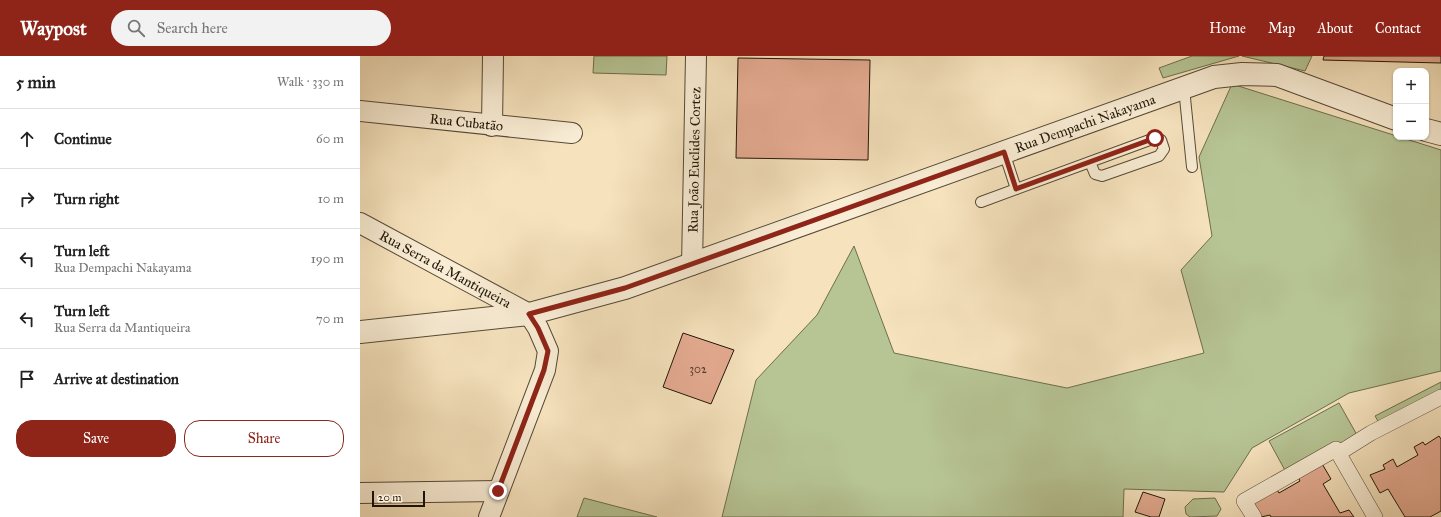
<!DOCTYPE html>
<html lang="en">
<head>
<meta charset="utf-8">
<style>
  :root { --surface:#fff; --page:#f2f2f2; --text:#222; --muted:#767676; --line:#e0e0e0; --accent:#8f2418 }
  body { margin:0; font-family:"IM FELL Great Primer",serif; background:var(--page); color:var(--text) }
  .controls { position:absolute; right:12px; top:12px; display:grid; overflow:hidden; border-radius:8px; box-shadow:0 1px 3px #0004 }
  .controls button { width:36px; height:36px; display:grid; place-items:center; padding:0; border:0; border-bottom:1px solid var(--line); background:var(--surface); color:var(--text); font:20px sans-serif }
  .scale { position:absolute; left:12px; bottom:10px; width:53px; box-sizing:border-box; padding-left:4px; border:2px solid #201608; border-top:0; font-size:11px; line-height:14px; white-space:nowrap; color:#201608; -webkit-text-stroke:3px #f9edd5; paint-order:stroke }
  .stop { position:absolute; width:12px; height:12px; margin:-9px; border:3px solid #8f2418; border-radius:50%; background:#fff }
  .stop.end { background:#8f2418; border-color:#fff; box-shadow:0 1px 4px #0008 }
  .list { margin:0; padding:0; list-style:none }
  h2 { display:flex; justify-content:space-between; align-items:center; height:52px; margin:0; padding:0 16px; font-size:17px }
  h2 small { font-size:13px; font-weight:400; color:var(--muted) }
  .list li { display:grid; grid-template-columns:26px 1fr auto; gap:12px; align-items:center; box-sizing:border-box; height:60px; padding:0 16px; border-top:1px solid var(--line) }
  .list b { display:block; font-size:15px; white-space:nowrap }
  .list p { margin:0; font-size:13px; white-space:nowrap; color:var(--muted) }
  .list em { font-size:13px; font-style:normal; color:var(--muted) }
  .actions { display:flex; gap:8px; padding:12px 16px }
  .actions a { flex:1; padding:9px 0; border:1px solid var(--accent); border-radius:16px; text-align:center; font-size:14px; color:var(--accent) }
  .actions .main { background:var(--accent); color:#fff }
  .icon { flex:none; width:22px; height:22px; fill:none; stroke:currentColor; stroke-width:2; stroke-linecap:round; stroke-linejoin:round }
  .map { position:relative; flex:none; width:1081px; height:461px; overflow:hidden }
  header { display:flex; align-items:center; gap:24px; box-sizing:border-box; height:56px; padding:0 20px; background:var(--accent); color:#fff }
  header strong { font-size:19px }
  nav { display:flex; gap:22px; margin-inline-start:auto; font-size:14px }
  .search { width:280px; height:36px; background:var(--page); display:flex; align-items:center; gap:10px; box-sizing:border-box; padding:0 14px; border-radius:22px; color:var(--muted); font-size:15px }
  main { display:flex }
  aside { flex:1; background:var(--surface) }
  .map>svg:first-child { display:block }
  .green { fill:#b7c595; stroke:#6c6e4e }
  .building { fill:#e6ac93; stroke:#201608 }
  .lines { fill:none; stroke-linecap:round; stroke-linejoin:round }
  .service-casing { stroke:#564936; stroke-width:12 }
  .pedestrian-casing { stroke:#564936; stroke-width:16 }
  .minor-casing { stroke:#564936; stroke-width:22 }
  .tertiary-casing { stroke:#564936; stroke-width:24 }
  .service { stroke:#f9edd5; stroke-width:10 }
  .pedestrian { stroke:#f9edd5; stroke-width:15 }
  .minor { stroke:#f9edd5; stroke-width:20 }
  .tertiary { stroke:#f9edd5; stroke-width:22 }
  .route { stroke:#8f2418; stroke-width:5 }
  .labels { text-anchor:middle; stroke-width:3; stroke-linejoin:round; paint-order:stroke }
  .number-label { font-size:12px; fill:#523c2b }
  .street-label { font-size:14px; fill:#201608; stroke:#f9edd5 }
</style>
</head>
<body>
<header>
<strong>Waypost</strong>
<div class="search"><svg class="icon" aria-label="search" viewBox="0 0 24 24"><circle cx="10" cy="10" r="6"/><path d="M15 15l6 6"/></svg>Search here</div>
<nav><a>Home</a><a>Map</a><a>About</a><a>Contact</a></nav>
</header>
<main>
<aside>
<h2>5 min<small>Walk · 330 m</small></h2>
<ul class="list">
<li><svg class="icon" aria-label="ahead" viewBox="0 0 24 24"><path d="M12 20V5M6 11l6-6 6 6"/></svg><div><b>Continue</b></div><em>60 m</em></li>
<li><svg class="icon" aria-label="right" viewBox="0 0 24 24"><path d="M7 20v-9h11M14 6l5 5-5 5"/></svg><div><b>Turn right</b></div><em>10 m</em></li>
<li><svg class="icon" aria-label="left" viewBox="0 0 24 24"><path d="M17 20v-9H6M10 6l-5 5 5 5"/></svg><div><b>Turn left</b><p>Rua Dempachi Nakayama</p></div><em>190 m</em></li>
<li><svg class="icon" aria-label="left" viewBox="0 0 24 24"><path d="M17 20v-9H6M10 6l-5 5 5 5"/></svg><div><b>Turn left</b><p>Rua Serra da Mantiqueira</p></div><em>70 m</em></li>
<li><svg class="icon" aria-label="arrive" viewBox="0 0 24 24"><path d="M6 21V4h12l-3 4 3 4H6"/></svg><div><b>Arrive at destination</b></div></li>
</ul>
<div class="actions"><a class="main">Save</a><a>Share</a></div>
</aside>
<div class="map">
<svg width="1081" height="461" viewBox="0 0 1081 461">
  <rect width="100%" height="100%" fill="#f6e3be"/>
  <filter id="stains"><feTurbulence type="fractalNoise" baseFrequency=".005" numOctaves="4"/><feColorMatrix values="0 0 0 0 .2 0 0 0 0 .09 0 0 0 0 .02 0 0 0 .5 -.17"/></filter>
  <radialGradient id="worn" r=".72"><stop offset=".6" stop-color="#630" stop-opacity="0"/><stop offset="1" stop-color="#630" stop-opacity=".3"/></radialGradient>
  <g class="green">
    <polygon points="234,0 307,0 306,19 233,17"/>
    <polygon points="832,0 879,0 803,22 799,12"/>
    <polygon points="882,0 952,0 945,15"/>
    <polygon points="872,28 1081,94 1081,315 989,337 892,392 864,436 764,433 763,461 362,461 396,324 457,259 494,190 534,297 707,332 844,297 821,214 852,180 839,101"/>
    <polygon points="1081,326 1081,338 1021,370 1015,360"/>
    <polygon points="979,347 997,379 927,418 909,385"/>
    <polygon points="224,442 297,461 217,461"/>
    <polygon points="855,442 861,453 857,460 830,461 826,458 825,451 833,443"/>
  </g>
  <g class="building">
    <polygon points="964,0 1081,0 1081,7 963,4"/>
    <polygon points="378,2 510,4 508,104 376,102"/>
    <polygon points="323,277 374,294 351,348 303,331"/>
    <polygon points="1079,380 1081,383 1081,455 1070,461 1045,461 1028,433 1020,437 1010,419 1025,413 1023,409 1033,403 1037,411 1058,399 1054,391 1063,386 1065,389"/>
    <polygon points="961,406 971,423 963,428 980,457 989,454 994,461 911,461 910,459 901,461 892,445 914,429 919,437 940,425 936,417"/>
    <polygon points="783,436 805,443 799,461 791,461 775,456"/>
  </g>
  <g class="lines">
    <g class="service-casing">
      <g id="service">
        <polyline points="824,32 832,111"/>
        <polyline points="644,96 656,133"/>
        <polyline points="621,146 795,82 801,84 804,93 799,100 742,120 735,118 730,106"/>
      </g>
    </g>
    <g class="pedestrian-casing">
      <g id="pedestrian">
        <polyline points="979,397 1011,377 1081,341"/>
        <polyline points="894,461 884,445 976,393 1015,461"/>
      </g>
    </g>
    <g class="minor-casing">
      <g id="minor">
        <path id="s1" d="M0,55l212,22"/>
        <polyline points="132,70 133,0"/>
        <path id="s2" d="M0,167l169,91 9,14 10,23 -3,19 -56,147"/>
        <path id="s3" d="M332,209l4,-209"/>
        <polyline points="0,437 138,435"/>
      </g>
    </g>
    <g class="tertiary-casing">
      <g id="tertiary">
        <polyline points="1066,74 1081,78"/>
        <path id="s4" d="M0,276l169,-18 96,-26 589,-211 28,-3 35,1 119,44"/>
      </g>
    </g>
    <use href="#service" class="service"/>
    <use href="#pedestrian" class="pedestrian"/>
    <use href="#minor" class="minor"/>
    <use href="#tertiary" class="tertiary"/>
  </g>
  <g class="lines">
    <polyline class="route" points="138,435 184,314 188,295 178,272 169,258 265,232 644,96 656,133 795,82"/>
  </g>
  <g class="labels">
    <g class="number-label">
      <text x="338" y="317">302</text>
    </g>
    <g class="street-label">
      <text dy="5" stroke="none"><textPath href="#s1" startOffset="107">Rua Cubatão</textPath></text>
      <text dy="5" stroke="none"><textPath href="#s4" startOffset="758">Rua Dempachi Nakayama</textPath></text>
      <text dy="5" stroke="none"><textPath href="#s3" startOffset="105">Rua João Euclides Cortez</textPath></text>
      <text dy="5" stroke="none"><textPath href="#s2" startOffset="97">Rua Serra da Mantiqueira</textPath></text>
    </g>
  </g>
  <rect width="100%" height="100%" filter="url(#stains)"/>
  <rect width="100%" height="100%" fill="url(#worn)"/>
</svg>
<div class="controls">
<button>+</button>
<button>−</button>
</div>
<div class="scale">20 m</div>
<div class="stop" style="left:795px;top:82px"></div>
<div class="stop end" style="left:138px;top:435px"></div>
</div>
</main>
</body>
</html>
